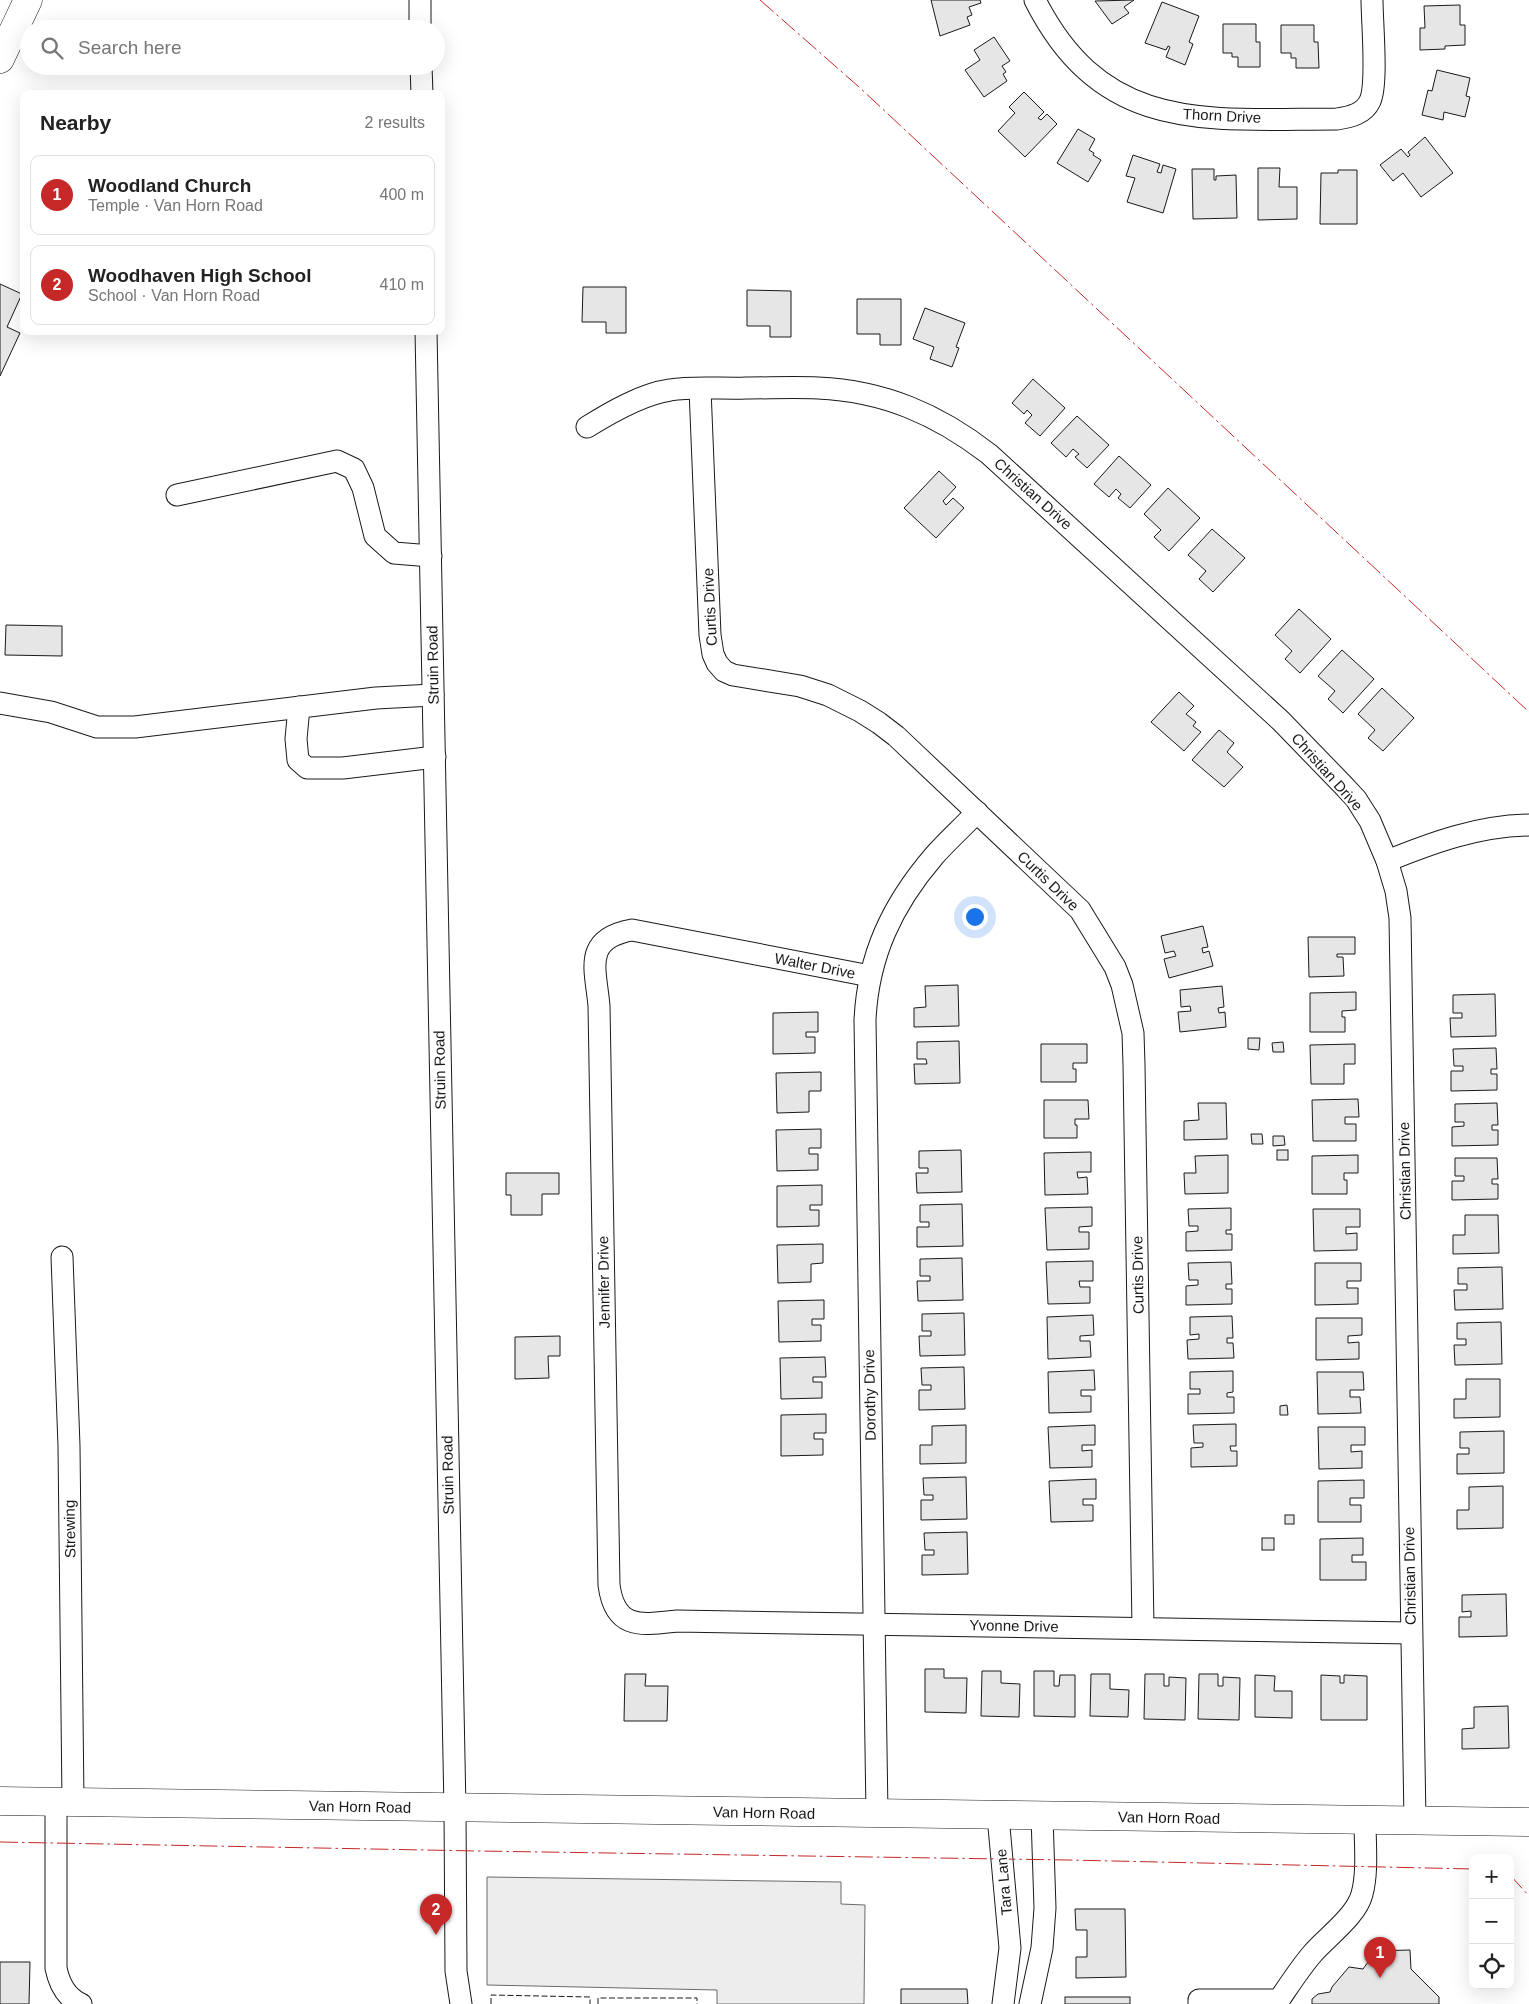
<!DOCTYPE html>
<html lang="en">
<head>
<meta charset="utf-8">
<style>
  :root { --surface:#fff; --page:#f2f2f2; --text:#222; --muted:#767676; --line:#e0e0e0; --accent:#c62828 }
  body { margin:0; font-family:Helvetica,sans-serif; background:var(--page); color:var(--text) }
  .controls { position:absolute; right:15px; bottom:15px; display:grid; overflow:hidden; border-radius:10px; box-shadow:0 5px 20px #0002 }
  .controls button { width:45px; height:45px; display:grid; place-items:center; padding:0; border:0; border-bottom:1px solid var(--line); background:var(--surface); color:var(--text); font:25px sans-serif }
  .you { position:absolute; left:974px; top:916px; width:18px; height:18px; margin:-12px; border:4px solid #fff; border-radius:50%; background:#1a73e8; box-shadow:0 0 0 8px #1a73e833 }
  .badge { display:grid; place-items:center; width:32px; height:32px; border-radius:50%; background:var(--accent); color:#fff; font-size:16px; font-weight:700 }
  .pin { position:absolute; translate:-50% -41px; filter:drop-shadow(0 1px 2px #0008) }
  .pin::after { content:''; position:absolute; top:26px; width:18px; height:15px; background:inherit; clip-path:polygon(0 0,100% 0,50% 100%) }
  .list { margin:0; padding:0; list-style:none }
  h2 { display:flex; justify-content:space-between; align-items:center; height:65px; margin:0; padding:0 20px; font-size:21px }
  h2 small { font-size:16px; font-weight:400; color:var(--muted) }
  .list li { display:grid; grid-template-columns:32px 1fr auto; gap:15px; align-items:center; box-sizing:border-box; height:80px; margin:0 10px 10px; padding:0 10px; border:1px solid var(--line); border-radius:10px }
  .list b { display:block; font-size:19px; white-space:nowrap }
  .list p { margin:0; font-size:16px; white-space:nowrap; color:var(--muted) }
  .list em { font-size:16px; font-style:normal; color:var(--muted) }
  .icon { flex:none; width:28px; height:28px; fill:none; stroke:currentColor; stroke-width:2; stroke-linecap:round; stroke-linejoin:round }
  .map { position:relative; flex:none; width:1529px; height:2004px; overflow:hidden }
  .search { position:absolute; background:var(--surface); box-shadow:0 5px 20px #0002; left:20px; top:20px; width:425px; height:55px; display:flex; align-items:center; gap:12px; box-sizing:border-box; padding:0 18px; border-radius:28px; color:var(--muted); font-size:19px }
  .panel { position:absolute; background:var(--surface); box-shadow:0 5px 20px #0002; left:20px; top:90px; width:425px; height:245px; border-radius:10px }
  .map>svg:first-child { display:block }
  .parking { fill:#ededed; stroke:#6a6a6a }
  .building { fill:#e6e6e6; stroke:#1a1a1a }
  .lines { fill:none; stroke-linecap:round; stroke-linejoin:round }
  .minor-casing { stroke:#1a1a1a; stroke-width:23 }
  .major-casing { stroke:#1a1a1a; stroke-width:29 }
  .minor { stroke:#fff; stroke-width:21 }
  .major { stroke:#fff; stroke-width:28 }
  .fence { stroke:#1a1a1a; stroke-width:1; stroke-dasharray:6 2.5; stroke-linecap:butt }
  .power { stroke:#c62828; stroke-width:1; stroke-dasharray:18 4 2.5 4; stroke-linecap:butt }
  .labels { text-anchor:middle; stroke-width:4; stroke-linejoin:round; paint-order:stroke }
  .street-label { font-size:15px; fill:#1a1a1a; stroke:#fff }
</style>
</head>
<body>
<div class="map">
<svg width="1529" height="2004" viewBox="0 0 1529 2004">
  <rect width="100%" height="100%" fill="#fff"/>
  <polygon class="parking" points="487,1877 841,1882 841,1904 865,1905 864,2004 717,2004 717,1990 487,1985"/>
  <g class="building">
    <polygon points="931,0 980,0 981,3 969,7 972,15 967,17 970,25 940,36"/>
    <polygon points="1134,0 1124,7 1129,13 1112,24 1095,1"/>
    <polygon points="1162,2 1199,16 1189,42 1193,44 1185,65 1166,57 1170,47 1168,46 1166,50 1145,43"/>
    <polygon points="1460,5 1460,25 1465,25 1465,45 1445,46 1445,49 1420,50 1420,28 1425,28 1424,6"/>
    <polygon points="1223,24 1256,24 1256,42 1260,42 1260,67 1238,67 1238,57 1232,57 1232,53 1223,53"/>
    <polygon points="1281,25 1314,25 1314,42 1318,42 1319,68 1296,68 1296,58 1291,58 1291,53 1281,53"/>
    <polygon points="994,37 1010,61 1002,66 1006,72 1003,74 1007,81 984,97 965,70 980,60 974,50"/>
    <polygon points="1437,70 1470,78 1466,96 1470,97 1465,117 1444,112 1443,120 1422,115 1428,90 1432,91"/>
    <polygon points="1024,92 1044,112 1038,118 1041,120 1047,114 1057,124 1025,157 998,131 1015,113 1009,107"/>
    <polygon points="1078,129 1095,139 1089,150 1094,153 1093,155 1101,160 1088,182 1057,163"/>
    <polygon points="1425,137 1453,173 1421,197 1403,173 1393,181 1380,165 1401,149 1408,157 1410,155 1408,152"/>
    <polygon points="1133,155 1160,164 1157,172 1161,173 1163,165 1176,169 1163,213 1127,202 1135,178 1126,176"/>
    <polygon points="1258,168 1280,168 1279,187 1297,187 1297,219 1258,220"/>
    <polygon points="1192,169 1214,169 1214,180 1216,180 1216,176 1236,175 1237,218 1193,219"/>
    <polygon points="1338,170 1357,170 1357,224 1320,224 1321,173 1338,173"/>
    <polygon points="0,284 22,294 7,327 20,333 0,376"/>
    <polygon points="583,287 626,287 626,333 606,333 606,322 582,322"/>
    <polygon points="747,290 791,291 791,337 770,337 770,326 747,326"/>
    <polygon points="857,299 901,299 901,345 880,345 880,334 857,334"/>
    <polygon points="925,308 965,323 956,347 959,348 952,367 930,359 934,347 913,339"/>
    <polygon points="1033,379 1065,408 1040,436 1025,423 1032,415 1027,410 1024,414 1012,403"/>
    <polygon points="1077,416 1109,445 1087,468 1075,457 1079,454 1073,449 1066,457 1051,443"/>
    <polygon points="1119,456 1151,485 1130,508 1118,498 1121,494 1116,489 1109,497 1094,484"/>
    <polygon points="939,471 956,487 943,501 946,505 953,498 964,508 936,538 904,508"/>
    <polygon points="1168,488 1200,518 1169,551 1154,537 1161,530 1144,514"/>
    <polygon points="1212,529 1245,558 1213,592 1199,579 1206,571 1188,555"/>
    <polygon points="1299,609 1331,639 1300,673 1285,659 1292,651 1275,635"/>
    <polygon points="6,625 62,626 62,656 5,655"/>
    <polygon points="1342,650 1374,679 1343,713 1328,699 1335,691 1318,676"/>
    <polygon points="1382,688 1414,718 1383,751 1368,738 1375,730 1358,714"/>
    <polygon points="1179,692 1194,706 1186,714 1196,722 1193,726 1201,732 1184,751 1151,722"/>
    <polygon points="1219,730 1234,743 1227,752 1243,767 1224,787 1192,760"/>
    <polygon points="1203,926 1208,947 1202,948 1203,953 1209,951 1213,966 1169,978 1164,959 1176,956 1174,951 1165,953 1161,936"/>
    <polygon points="1308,937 1355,937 1355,954 1337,954 1337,957 1343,957 1344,976 1309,977"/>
    <polygon points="958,985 959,1026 914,1027 914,1008 926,1007 925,986"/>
    <polygon points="1222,986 1224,1007 1218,1008 1219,1013 1225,1012 1226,1027 1180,1032 1178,1012 1191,1011 1190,1006 1181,1007 1180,990"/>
    <polygon points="1356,992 1356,1010 1342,1011 1342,1017 1345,1017 1345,1032 1310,1032 1310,993"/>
    <polygon points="1495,994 1496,1036 1451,1037 1450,1018 1462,1018 1462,1013 1453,1013 1453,995"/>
    <polygon points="818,1012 818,1032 806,1032 806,1037 815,1037 815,1053 773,1054 773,1013"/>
    <polygon points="1248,1038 1260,1038 1259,1050 1248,1049"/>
    <polygon points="959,1041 960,1083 915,1084 914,1064 927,1064 926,1059 917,1059 917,1042"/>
    <polygon points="1283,1042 1284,1052 1273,1052 1272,1043"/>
    <polygon points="1041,1044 1087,1044 1087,1063 1073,1063 1073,1069 1076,1069 1076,1082 1041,1082"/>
    <polygon points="1355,1044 1355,1064 1344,1064 1344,1084 1311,1084 1310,1045"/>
    <polygon points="1496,1048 1497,1069 1491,1069 1491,1074 1497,1074 1497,1090 1451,1091 1451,1071 1463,1071 1463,1066 1454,1066 1453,1049"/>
    <polygon points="821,1072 821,1091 809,1091 809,1112 777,1113 776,1073"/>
    <polygon points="1358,1099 1359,1117 1345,1117 1345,1124 1356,1124 1356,1141 1313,1141 1312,1100"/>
    <polygon points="1044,1100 1088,1100 1089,1119 1075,1119 1075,1125 1077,1125 1077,1138 1044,1138"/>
    <polygon points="1198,1103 1226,1103 1227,1139 1184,1140 1184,1121 1199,1120"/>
    <polygon points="1497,1103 1498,1125 1492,1125 1492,1130 1498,1130 1498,1145 1452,1146 1452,1127 1464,1126 1464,1122 1455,1122 1455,1104"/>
    <polygon points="821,1129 821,1148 809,1148 809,1154 818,1154 818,1170 777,1171 776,1130"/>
    <polygon points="1251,1134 1262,1134 1263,1144 1252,1144"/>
    <polygon points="1273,1136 1284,1136 1285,1145 1273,1146"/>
    <polygon points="961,1150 962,1192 917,1193 916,1173 928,1173 928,1168 919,1168 919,1151"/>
    <rect x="1277" y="1150" width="11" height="10"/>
    <polygon points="1091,1152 1091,1172 1077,1172 1078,1178 1087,1177 1088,1194 1045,1195 1044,1153"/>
    <polygon points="1228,1155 1228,1193 1185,1194 1184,1173 1196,1173 1195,1156"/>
    <polygon points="1358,1155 1358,1173 1344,1173 1344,1180 1347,1180 1347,1194 1312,1194 1312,1156"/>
    <polygon points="1455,1158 1497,1158 1498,1179 1492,1179 1492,1184 1498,1184 1498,1199 1452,1200 1452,1181 1464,1181 1464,1176 1455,1176"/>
    <polygon points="506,1173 559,1173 559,1194 542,1194 542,1215 511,1215 511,1195 506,1195"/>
    <polygon points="822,1185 822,1205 810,1205 810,1210 819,1210 819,1226 777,1227 777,1186"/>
    <polygon points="962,1204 963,1246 917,1247 917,1227 929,1227 929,1222 920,1222 920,1205"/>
    <polygon points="1092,1207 1092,1226 1079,1227 1079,1232 1089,1232 1089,1249 1047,1250 1045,1208"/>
    <polygon points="1231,1208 1231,1230 1226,1230 1226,1234 1232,1234 1232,1250 1186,1251 1186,1232 1198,1231 1198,1226 1189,1226 1188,1209"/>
    <polygon points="1313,1209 1360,1209 1360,1227 1346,1227 1346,1234 1357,1233 1357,1250 1314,1251"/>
    <polygon points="1465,1215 1498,1215 1499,1253 1453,1254 1453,1235 1465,1235"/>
    <polygon points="823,1244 823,1263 811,1264 811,1282 778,1283 777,1245"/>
    <polygon points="962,1258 963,1300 918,1301 917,1281 930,1281 930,1276 920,1276 920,1259"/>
    <polygon points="1093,1261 1093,1281 1079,1281 1080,1287 1090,1287 1090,1303 1048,1304 1046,1262"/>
    <polygon points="1231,1262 1232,1284 1226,1284 1226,1289 1232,1289 1232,1304 1186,1305 1186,1286 1198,1285 1198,1280 1189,1280 1188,1263"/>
    <polygon points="1315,1263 1361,1263 1361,1281 1347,1281 1347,1288 1358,1288 1358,1304 1315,1305"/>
    <polygon points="1502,1267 1503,1309 1455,1310 1454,1290 1467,1290 1467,1284 1458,1284 1458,1268"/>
    <polygon points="824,1300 824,1319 812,1319 812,1325 821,1325 821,1341 779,1342 778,1301"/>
    <polygon points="964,1313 965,1355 920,1356 919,1336 931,1336 931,1331 922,1331 922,1314"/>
    <polygon points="1093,1315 1094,1335 1080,1336 1080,1341 1090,1341 1091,1357 1048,1359 1047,1317"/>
    <polygon points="1232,1316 1233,1338 1227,1338 1227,1343 1233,1343 1234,1358 1188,1359 1187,1340 1199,1339 1199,1334 1190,1335 1190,1317"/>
    <polygon points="1316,1318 1362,1318 1362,1335 1348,1336 1348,1343 1359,1342 1359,1359 1316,1360"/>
    <polygon points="1501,1322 1502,1364 1455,1365 1454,1345 1466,1345 1466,1339 1457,1339 1457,1323"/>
    <polygon points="560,1336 560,1356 548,1356 549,1378 515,1379 515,1337"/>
    <polygon points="825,1357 826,1377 813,1377 813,1382 822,1382 822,1398 781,1399 780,1358"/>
    <polygon points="964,1367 965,1409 919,1410 919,1390 931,1390 931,1385 922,1385 921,1368"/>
    <polygon points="1094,1370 1095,1390 1081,1390 1081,1396 1091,1396 1091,1412 1049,1413 1048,1372"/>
    <polygon points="1233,1371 1233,1392 1227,1393 1227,1397 1234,1397 1234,1413 1188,1414 1188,1394 1200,1394 1200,1389 1190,1389 1190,1372"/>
    <polygon points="1317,1372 1363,1372 1364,1390 1350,1390 1350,1397 1360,1397 1361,1413 1318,1414"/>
    <polygon points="1466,1379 1500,1379 1500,1417 1454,1418 1454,1399 1466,1399"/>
    <polygon points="1287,1405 1288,1415 1280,1415 1280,1406"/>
    <polygon points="826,1414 826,1433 814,1433 814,1439 823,1439 823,1455 781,1456 781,1415"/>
    <polygon points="1236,1424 1236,1446 1230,1446 1231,1451 1237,1451 1237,1466 1191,1467 1191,1448 1203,1447 1203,1443 1194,1443 1193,1425"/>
    <polygon points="966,1425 966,1463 920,1464 920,1445 932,1445 932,1426"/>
    <polygon points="1095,1425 1095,1445 1082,1445 1082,1451 1092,1450 1092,1467 1050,1468 1048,1427"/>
    <polygon points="1318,1427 1365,1427 1365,1445 1351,1445 1351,1452 1362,1451 1362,1468 1319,1469"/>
    <polygon points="1504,1431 1504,1473 1457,1474 1457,1454 1469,1454 1469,1448 1460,1448 1460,1432"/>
    <polygon points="966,1477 967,1519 921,1520 921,1500 933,1500 933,1495 924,1495 923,1478"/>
    <polygon points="1096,1479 1096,1499 1083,1499 1083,1505 1093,1505 1093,1521 1051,1522 1049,1481"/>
    <polygon points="1364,1480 1364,1498 1350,1498 1350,1505 1361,1505 1361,1522 1318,1522 1318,1481"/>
    <polygon points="1503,1486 1503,1528 1457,1529 1457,1510 1469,1510 1469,1487"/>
    <rect x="1285" y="1515" width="9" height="9"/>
    <polygon points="967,1532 968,1574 922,1575 922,1555 934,1555 934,1550 925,1550 924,1533"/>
    <rect x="1262" y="1538" width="12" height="12"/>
    <polygon points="1363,1538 1363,1555 1352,1555 1352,1562 1366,1562 1366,1580 1320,1580 1320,1539"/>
    <polygon points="1506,1594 1507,1636 1459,1637 1459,1617 1471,1617 1471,1611 1462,1612 1462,1595"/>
    <polygon points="925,1669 944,1669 944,1678 967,1678 966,1713 925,1712"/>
    <polygon points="982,1671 1001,1671 1001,1683 1020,1684 1019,1717 981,1716"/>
    <polygon points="1034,1671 1054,1671 1054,1686 1059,1686 1060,1675 1075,1675 1075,1717 1034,1716"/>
    <polygon points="625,1674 646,1674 645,1686 668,1686 667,1721 624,1721"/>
    <polygon points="1091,1674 1110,1674 1110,1689 1129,1690 1128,1717 1090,1716"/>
    <polygon points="1145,1674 1164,1674 1164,1686 1169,1686 1169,1677 1186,1678 1185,1720 1144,1719"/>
    <polygon points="1199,1674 1218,1674 1218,1686 1223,1686 1223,1677 1240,1678 1239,1720 1198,1719"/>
    <polygon points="1255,1675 1275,1676 1274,1691 1292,1691 1292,1718 1255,1717"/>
    <polygon points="1321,1675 1340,1676 1340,1683 1344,1683 1344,1675 1367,1676 1367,1720 1321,1720"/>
    <polygon points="1508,1706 1509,1748 1462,1749 1462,1729 1474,1728 1474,1707"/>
    <polygon points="1075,1909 1125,1909 1126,1977 1076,1978 1076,1957 1087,1957 1087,1930 1076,1930"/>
    <polygon points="1410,1950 1411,1969 1439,1997 1439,2004 1312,2004 1312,1999 1318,1994 1330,1992 1332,1987 1349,1967 1363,1969 1368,1962 1371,1951"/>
    <polygon points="0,1962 30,1962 29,2004 0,2004"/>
    <polygon points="901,1989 967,1989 968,2004 901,2004"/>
    <rect x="1065" y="1997" width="65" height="7"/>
  </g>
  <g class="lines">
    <g class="minor-casing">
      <g id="minor">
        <polyline points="420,0 420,29"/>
        <path d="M1035,0c68,135 173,119 302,119 13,-2 27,-5 33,-18 8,-17 2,-79 2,-101"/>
        <polyline points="421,66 422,94"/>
        <polyline points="426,331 455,1809 456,1971 461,2004"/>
        <polyline points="700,389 710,635 713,654 717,663 724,671 733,675 800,686 828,695 860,711 879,723 896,736 1080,910 1115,967 1122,985 1133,1033 1134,1065 1143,1628"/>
        <path d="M587,427c24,-15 55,-33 83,-37 21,-4 54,-1 76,-2 24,0 48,-1 72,0 66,3 119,26 171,66l292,267 62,64 13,14 14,22 17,40 9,30 4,27 15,903"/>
        <polyline points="177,495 337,461 354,469 363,488 375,536 394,553 431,556"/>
        <polyline points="0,703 51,712 97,727 135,727 376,698 433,695"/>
        <polyline points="299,707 296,739 298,760 307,768 343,768 435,757"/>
        <path d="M1387,861c47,-19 91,-35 142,-36"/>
        <path d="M870,976l-238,-46c-50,9 -36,40 -33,76l10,579c6,45 32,40 68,36l734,12"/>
        <polyline points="62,1257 69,1446 73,1802"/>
        <path d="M56,1802v166c3,15 9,29 25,36"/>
        <path d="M877,1814l-12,-794c3,-64 27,-115 69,-164 13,-15 29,-29 43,-44"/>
        <polyline points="998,1816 1010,1948 1003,2004"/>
        <polyline points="1030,2004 1042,1948 1045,1908 1042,1816"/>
        <path d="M1199,2004v-4h80c11,-16 21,-32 34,-47 14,-16 44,-38 49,-59 6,-22 3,-50 3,-73"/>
      </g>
    </g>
    <g class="major-casing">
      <g id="major">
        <polyline points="0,59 28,0"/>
        <polyline points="0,1801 1529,1822"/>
      </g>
    </g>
    <use href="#minor" class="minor"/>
    <use href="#major" class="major"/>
    <g class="fence">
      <polyline points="491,2004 491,1995 590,1997 590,2004"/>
      <polyline points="598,2004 598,1998 697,1998 697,2004"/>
    </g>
    <g class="power">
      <polyline points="760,0 859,87 1529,712"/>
      <polyline points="0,1842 478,1851 1068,1860 1473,1869"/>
      <polyline points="1510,1875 1529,1896"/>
    </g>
  </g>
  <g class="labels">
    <g class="street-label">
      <text transform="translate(1222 116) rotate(3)" y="5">Thorn Drive</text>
      <text transform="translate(1033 494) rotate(42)" y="5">Christian Drive</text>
      <text transform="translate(710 607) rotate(-93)" y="5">Curtis Drive</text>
      <text transform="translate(433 665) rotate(-91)" y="5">Struin Road</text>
      <text transform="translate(1327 772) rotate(48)" y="5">Christian Drive</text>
      <text transform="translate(1048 881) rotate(44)" y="5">Curtis Drive</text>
      <text transform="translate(815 966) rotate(11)" y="5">Walter Drive</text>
      <text transform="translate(440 1070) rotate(-91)" y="5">Struin Road</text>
      <text transform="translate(1405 1171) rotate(-91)" y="5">Christian Drive</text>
      <text transform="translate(1138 1275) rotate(-91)" y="5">Curtis Drive</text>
      <text transform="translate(604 1282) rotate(-91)" y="5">Jennifer Drive</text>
      <text transform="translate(870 1395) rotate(-91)" y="5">Dorothy Drive</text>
      <text transform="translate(448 1475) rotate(-91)" y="5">Struin Road</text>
      <text transform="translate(70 1529) rotate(-91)" y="5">Strewing</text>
      <text transform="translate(1410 1576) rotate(-91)" y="5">Christian Drive</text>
      <text transform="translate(1014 1626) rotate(1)" y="5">Yvonne Drive</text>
      <text transform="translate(360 1807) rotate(1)" y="5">Van Horn Road</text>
      <text transform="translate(764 1813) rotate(1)" y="5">Van Horn Road</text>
      <text transform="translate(1169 1818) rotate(1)" y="5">Van Horn Road</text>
      <text transform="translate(1004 1882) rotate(-95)" y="5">Tara Lane</text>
    </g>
  </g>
</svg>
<div class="controls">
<button>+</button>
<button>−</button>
<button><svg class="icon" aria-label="locate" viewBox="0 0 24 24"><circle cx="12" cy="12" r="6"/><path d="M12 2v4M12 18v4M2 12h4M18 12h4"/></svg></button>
</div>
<div class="you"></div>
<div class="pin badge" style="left:1380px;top:1978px">1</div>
<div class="pin badge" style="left:436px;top:1935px">2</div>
<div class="search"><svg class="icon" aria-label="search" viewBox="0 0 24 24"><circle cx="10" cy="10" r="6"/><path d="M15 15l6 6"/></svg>Search here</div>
<section class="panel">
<h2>Nearby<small>2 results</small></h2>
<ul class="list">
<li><span class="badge">1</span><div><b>Woodland Church</b><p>Temple · Van Horn Road</p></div><em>400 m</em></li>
<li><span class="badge">2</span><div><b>Woodhaven High School</b><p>School · Van Horn Road</p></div><em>410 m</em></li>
</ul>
</section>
</div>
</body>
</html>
